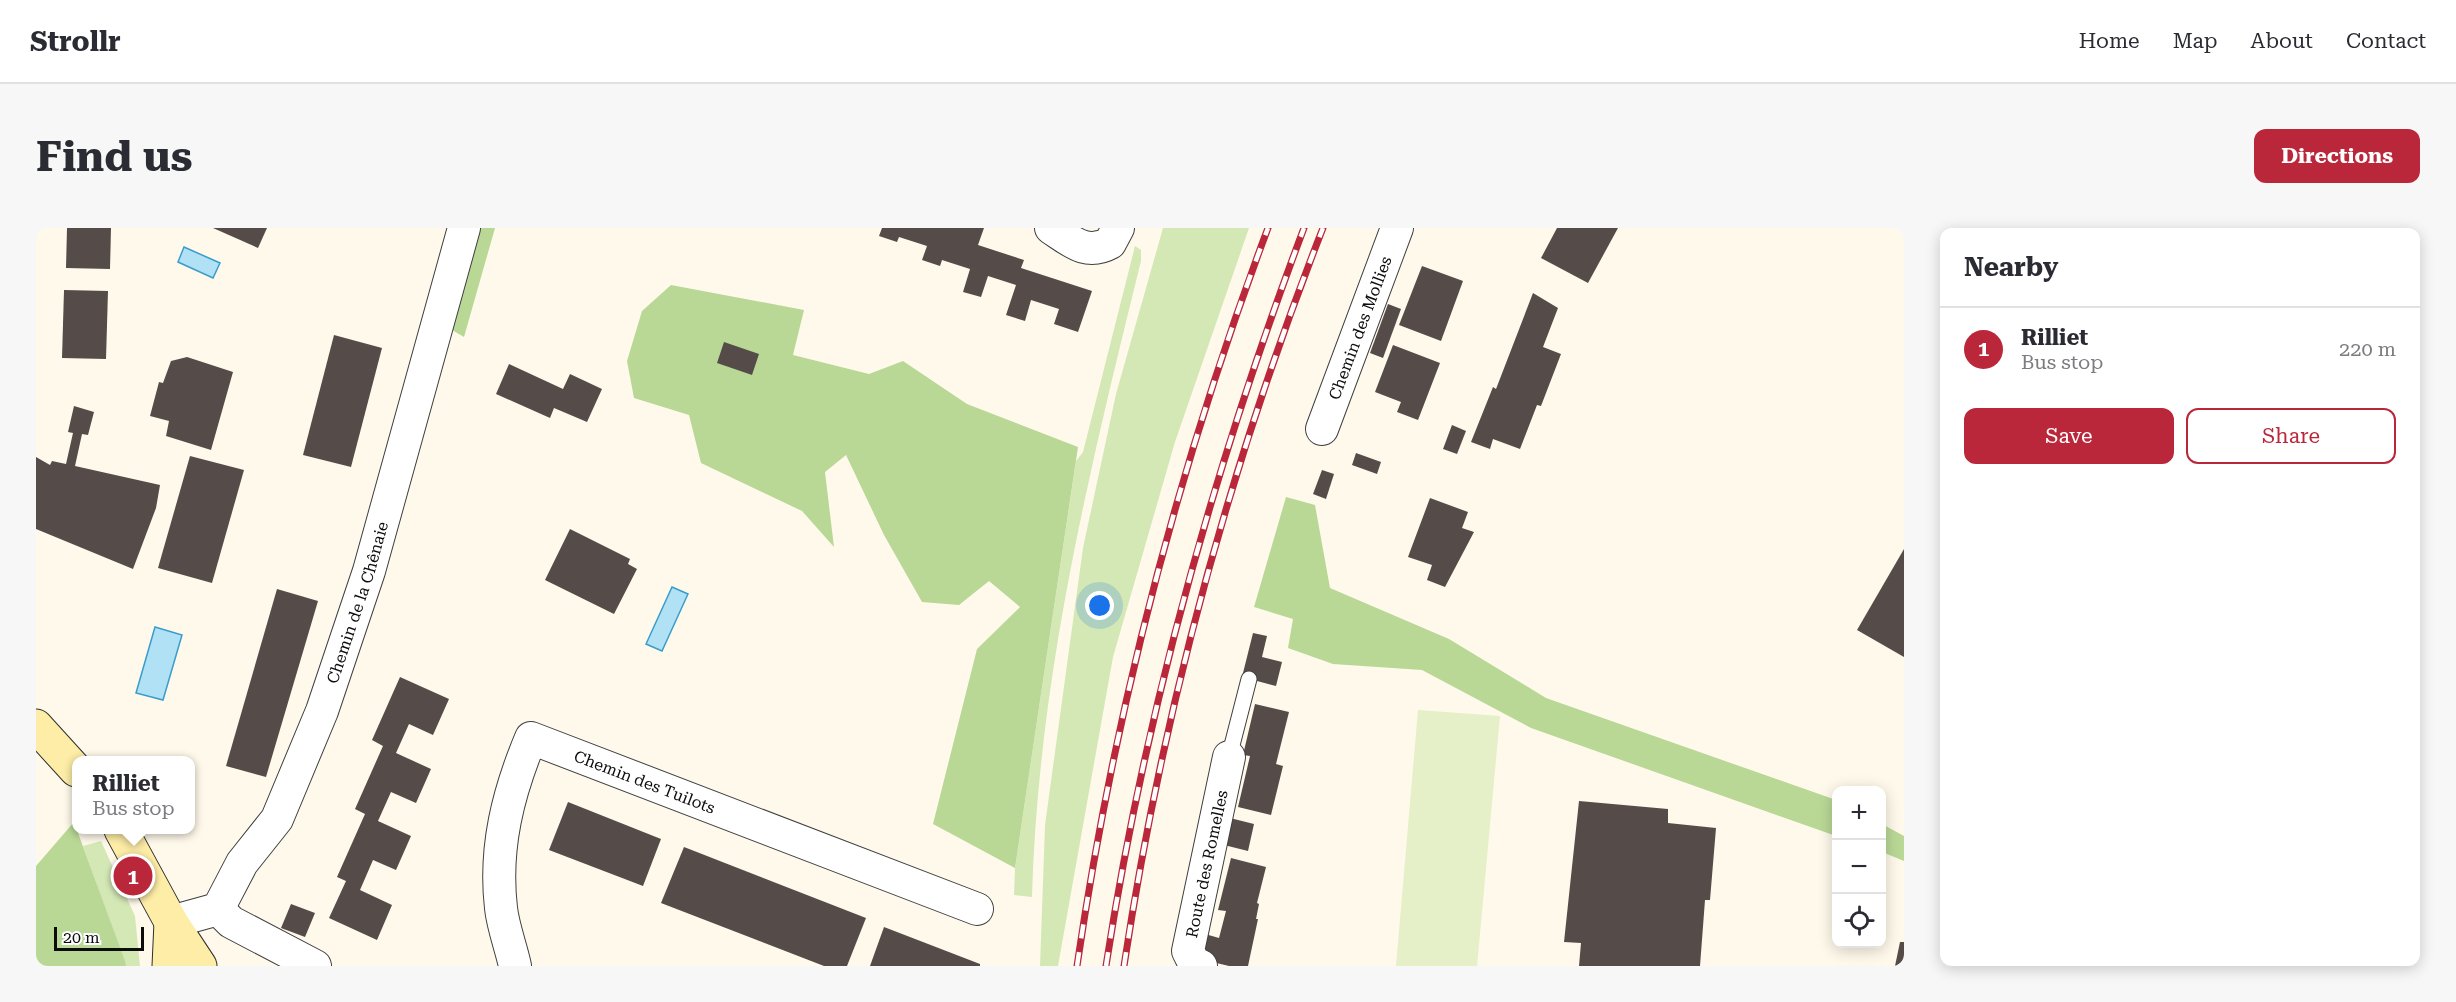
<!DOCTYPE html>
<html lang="en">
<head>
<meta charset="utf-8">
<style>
  :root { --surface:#fff; --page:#f7f7f7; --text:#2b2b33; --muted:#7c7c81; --line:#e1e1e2; --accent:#ba273a }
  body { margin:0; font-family:"Roboto Serif",serif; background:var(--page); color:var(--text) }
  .controls { position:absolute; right:18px; bottom:18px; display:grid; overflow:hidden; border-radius:12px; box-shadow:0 3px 15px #0003 }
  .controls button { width:54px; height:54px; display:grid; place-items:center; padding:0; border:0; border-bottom:2px solid var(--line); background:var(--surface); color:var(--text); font:30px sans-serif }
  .scale { position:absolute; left:18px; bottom:15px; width:90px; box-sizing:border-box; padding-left:6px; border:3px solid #0c0c0c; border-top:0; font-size:16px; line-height:21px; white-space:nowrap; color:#0c0c0c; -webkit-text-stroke:4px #fff; paint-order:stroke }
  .you { position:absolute; left:1064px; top:378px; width:21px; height:21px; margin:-15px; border:4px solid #fff; border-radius:50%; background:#1a73e8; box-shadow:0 0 0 9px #1a73e833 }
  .badge { display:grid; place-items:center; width:39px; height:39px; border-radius:50%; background:var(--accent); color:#fff; font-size:20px; font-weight:700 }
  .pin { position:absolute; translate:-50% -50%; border:3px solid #fff; box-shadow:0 2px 6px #0006 }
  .popup { position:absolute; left:36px; top:528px; width:123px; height:78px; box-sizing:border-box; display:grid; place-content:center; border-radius:12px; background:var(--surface); filter:drop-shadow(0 2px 4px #0005); font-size:20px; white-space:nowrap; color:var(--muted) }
  .popup b { font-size:22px; color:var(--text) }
  .popup::after { content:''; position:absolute; left:50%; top:100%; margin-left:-12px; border:12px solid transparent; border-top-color:var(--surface) }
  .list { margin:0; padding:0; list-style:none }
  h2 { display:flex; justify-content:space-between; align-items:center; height:78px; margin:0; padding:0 24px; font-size:26px }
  h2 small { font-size:20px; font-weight:400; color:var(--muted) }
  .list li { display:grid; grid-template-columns:39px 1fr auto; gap:18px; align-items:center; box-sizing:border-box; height:84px; padding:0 24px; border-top:2px solid var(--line) }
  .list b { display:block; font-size:22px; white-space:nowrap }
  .list p { margin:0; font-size:20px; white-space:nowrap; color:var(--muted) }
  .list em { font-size:20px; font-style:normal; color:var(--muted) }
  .actions { display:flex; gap:12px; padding:18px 24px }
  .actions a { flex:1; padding:14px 0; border:2px solid var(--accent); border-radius:12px; text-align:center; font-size:21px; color:var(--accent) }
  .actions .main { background:var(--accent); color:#fff }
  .icon { flex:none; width:33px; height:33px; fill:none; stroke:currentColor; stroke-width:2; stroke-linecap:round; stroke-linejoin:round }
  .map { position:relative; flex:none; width:1868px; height:738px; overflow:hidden; border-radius:12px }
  header { display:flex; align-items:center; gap:36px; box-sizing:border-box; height:84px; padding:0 30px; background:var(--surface); border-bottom:2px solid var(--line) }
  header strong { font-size:28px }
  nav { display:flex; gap:33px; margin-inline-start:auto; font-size:21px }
  .intro { display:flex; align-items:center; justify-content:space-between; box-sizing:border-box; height:144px; padding:0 36px }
  h1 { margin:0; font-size:42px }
  .button { padding:15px 27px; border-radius:12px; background:var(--accent); color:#fff; font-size:21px; font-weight:700 }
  main { display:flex; gap:36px; padding:0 36px }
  aside { flex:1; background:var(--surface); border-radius:12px; box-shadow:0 3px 15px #0003 }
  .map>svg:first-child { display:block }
  .green { fill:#d4e8b6 }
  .forest { fill:#b9d896 }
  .pitch { fill:#e5efc8 }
  .water { fill:#b1e1f5; stroke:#399dcb; stroke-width:1.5 }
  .building { fill:#554c49 }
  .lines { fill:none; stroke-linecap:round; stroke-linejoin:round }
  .lane-casing { stroke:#3f3f3f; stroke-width:17 }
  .street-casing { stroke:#3f3f3f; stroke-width:34 }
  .secondary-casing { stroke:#2e2e2e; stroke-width:35 }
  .lane { stroke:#fff; stroke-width:15 }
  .street { stroke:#fff; stroke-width:32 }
  .secondary { stroke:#feeda7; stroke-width:33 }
  .rail-casing { stroke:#ba273a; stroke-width:7 }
  .rail { stroke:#fff; stroke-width:4.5; stroke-dasharray:14; stroke-linecap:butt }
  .labels { text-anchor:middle; stroke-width:6; stroke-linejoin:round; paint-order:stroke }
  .street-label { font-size:16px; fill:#0c0c0c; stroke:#fff }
</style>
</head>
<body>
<header>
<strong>Strollr</strong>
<nav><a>Home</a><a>Map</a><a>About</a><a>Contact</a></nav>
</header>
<div class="intro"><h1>Find us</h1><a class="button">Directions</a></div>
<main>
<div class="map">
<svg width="1868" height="738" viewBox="0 0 1868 738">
  <rect width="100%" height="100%" fill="#fff9eb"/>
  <g class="green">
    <polygon points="1127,0 1213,0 1139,214 1077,429 1022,738 1004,738 1009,597 1047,320 1080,166"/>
    <path d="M1099,18l6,4v11c-52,210 -103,419 -109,636l-18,-2 1,-27 61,-407 7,-9z"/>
    <polygon points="65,613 99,688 104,738 90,738 47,618"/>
  </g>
  <g class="forest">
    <polygon points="440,0 459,0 428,109 411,99"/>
    <polygon points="635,57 768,82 757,127 833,146 867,133 931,176 1042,219 979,640 897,596 941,421 984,379 953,353 923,377 886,374 848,307 810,227 789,244 798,319 766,283 665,235 653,187 598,170 591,133 606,83"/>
    <polygon points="1250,269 1279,277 1294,360 1413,411 1510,470 1800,572 1800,608 1495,500 1386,442 1297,436 1252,420 1257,391 1218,379"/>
    <polygon points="38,594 89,733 90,738 0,738 0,638"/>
    <polygon points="1846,596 1868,608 1868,633 1846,624"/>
  </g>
  <polygon class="pitch" points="1382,482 1464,488 1441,738 1360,738"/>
  <g class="water">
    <polygon points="148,19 184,35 177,50 142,34"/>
    <polygon points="636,359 652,366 626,423 610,416"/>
    <polygon points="119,399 146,407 127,472 100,465"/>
  </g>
  <g class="building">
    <polygon points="31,0 75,0 74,41 30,40"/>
    <polygon points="177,0 231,0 222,20"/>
    <polygon points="846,0 948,0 942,17 988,32 985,40 1056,63 1042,104 1018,96 1023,81 995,72 989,93 970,87 980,57 952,48 945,69 927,64 934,41 906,32 904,38 886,32 891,18 863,9 861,14 843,8"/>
    <polygon points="1521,0 1582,0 1552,55 1505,30"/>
    <polygon points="1386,38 1427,53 1405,113 1363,97"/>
    <polygon points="28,62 72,63 70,131 26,130"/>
    <polygon points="1497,65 1522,80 1507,119 1525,126 1505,178 1501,177 1484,221 1457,211 1454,221 1435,214 1457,159 1460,161"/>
    <polygon points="1352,76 1365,81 1347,130 1334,125"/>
    <polygon points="298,107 346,120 315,239 267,227"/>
    <polygon points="688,114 723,126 716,147 681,135"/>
    <polygon points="1357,117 1404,135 1382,192 1361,184 1365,174 1339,164"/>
    <polygon points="151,129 197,144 175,222 130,208 133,193 114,188 123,154 127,155 135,133"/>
    <polygon points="473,136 527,161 534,146 566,161 551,194 518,180 514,190 460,166"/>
    <polygon points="38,178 58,184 52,207 46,206 39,238 124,257 120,280 97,341 0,301 0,229 14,237 16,233 30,236 37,205 32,204"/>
    <polygon points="1416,197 1430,203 1421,226 1407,221"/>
    <polygon points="1320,225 1345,234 1341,246 1316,237"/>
    <polygon points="154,228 208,242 176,355 122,340"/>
    <polygon points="1286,242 1298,246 1290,271 1277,266"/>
    <polygon points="1394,270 1432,284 1426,300 1438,304 1409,359 1391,352 1396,337 1372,329"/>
    <polygon points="534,301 594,331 592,336 601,341 578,386 509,352"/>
    <polygon points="1868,321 1868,429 1821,402"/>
    <polygon points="241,361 282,373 230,549 190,538"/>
    <polygon points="1217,405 1231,408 1226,429 1246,434 1240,458 1206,449"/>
    <polygon points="364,449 413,471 397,507 373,496 360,525 395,541 380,575 355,564 342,593 375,608 360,642 337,632 324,662 356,677 341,712 293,690 310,653 301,649 329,586 319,581 347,518 336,512"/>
    <polygon points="1219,476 1253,484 1240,536 1247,538 1235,587 1202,579 1214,528 1207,527"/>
    <polygon points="1543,573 1632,581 1632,595 1680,600 1674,672 1669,672 1664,738 1543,738 1545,715 1528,714"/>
    <polygon points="532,574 625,611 607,658 513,622"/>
    <polygon points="1194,590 1218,596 1212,623 1188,617"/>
    <polygon points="648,619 830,690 811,738 788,738 625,675"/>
    <polygon points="1195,630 1230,639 1221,675 1223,676 1220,691 1222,691 1212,738 1193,738 1172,733 1167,721 1169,706 1183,710 1190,683 1182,682"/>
    <polygon points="255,676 279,685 269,709 245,700"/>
    <polygon points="848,699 944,736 944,738 834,738"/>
    <polygon points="1864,714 1868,714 1868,738 1859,738"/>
  </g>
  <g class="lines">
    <g class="lane-casing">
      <polyline id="lane" points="1193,529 1213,451"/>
    </g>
    <g class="street-casing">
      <g id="street">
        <path d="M1015,0c20,13 35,28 59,15l8,-15"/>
        <path id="s1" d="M1286,201l75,-201"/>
        <polyline points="182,681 195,694 279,738"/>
        <path id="s2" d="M135,694l47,-13 24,-46 35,-44 45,-108 47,-140 95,-343"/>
        <path id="s3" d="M479,738c-4,-19 -12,-39 -14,-58 -7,-60 7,-115 30,-170l446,171"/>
        <path id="s4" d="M1165,738l-7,-3 -6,-12 41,-194"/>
      </g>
    </g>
    <g class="secondary-casing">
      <g id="secondary">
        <polyline points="0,498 40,542"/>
        <polyline points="85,602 135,694 164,738"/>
        <polyline points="133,738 135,694"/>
      </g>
    </g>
    <use href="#lane" class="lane"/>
    <use href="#street" class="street"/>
    <use href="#secondary" class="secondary"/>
    <g class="rail-casing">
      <g id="rail">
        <path d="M1041,738c37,-252 101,-499 191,-738"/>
        <path d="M1070,738c39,-253 108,-499 198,-738"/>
        <path d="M1088,738c38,-252 106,-501 199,-738"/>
      </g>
    </g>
    <use href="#rail" class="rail"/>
  </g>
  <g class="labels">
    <g class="street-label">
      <text dy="6" stroke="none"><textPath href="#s1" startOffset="108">Chemin des Mollies</textPath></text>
      <text dy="6" stroke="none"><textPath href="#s2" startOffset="388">Chemin de la Chênaie</textPath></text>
      <text dy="6" stroke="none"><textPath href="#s3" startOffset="356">Chemin des Tuilots</textPath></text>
      <text dy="6" stroke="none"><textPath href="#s4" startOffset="110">Route des Romelles</textPath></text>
    </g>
  </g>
</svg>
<div class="controls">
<button>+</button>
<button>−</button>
<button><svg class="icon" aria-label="locate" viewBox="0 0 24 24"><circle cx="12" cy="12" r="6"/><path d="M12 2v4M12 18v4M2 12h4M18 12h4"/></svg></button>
</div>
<div class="scale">20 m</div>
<div class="you"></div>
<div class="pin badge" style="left:97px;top:648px">1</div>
<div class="popup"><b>Rilliet</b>Bus stop</div>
</div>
<aside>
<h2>Nearby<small></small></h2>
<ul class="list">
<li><span class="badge">1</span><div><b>Rilliet</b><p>Bus stop</p></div><em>220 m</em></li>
</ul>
<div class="actions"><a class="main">Save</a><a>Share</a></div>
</aside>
</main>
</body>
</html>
